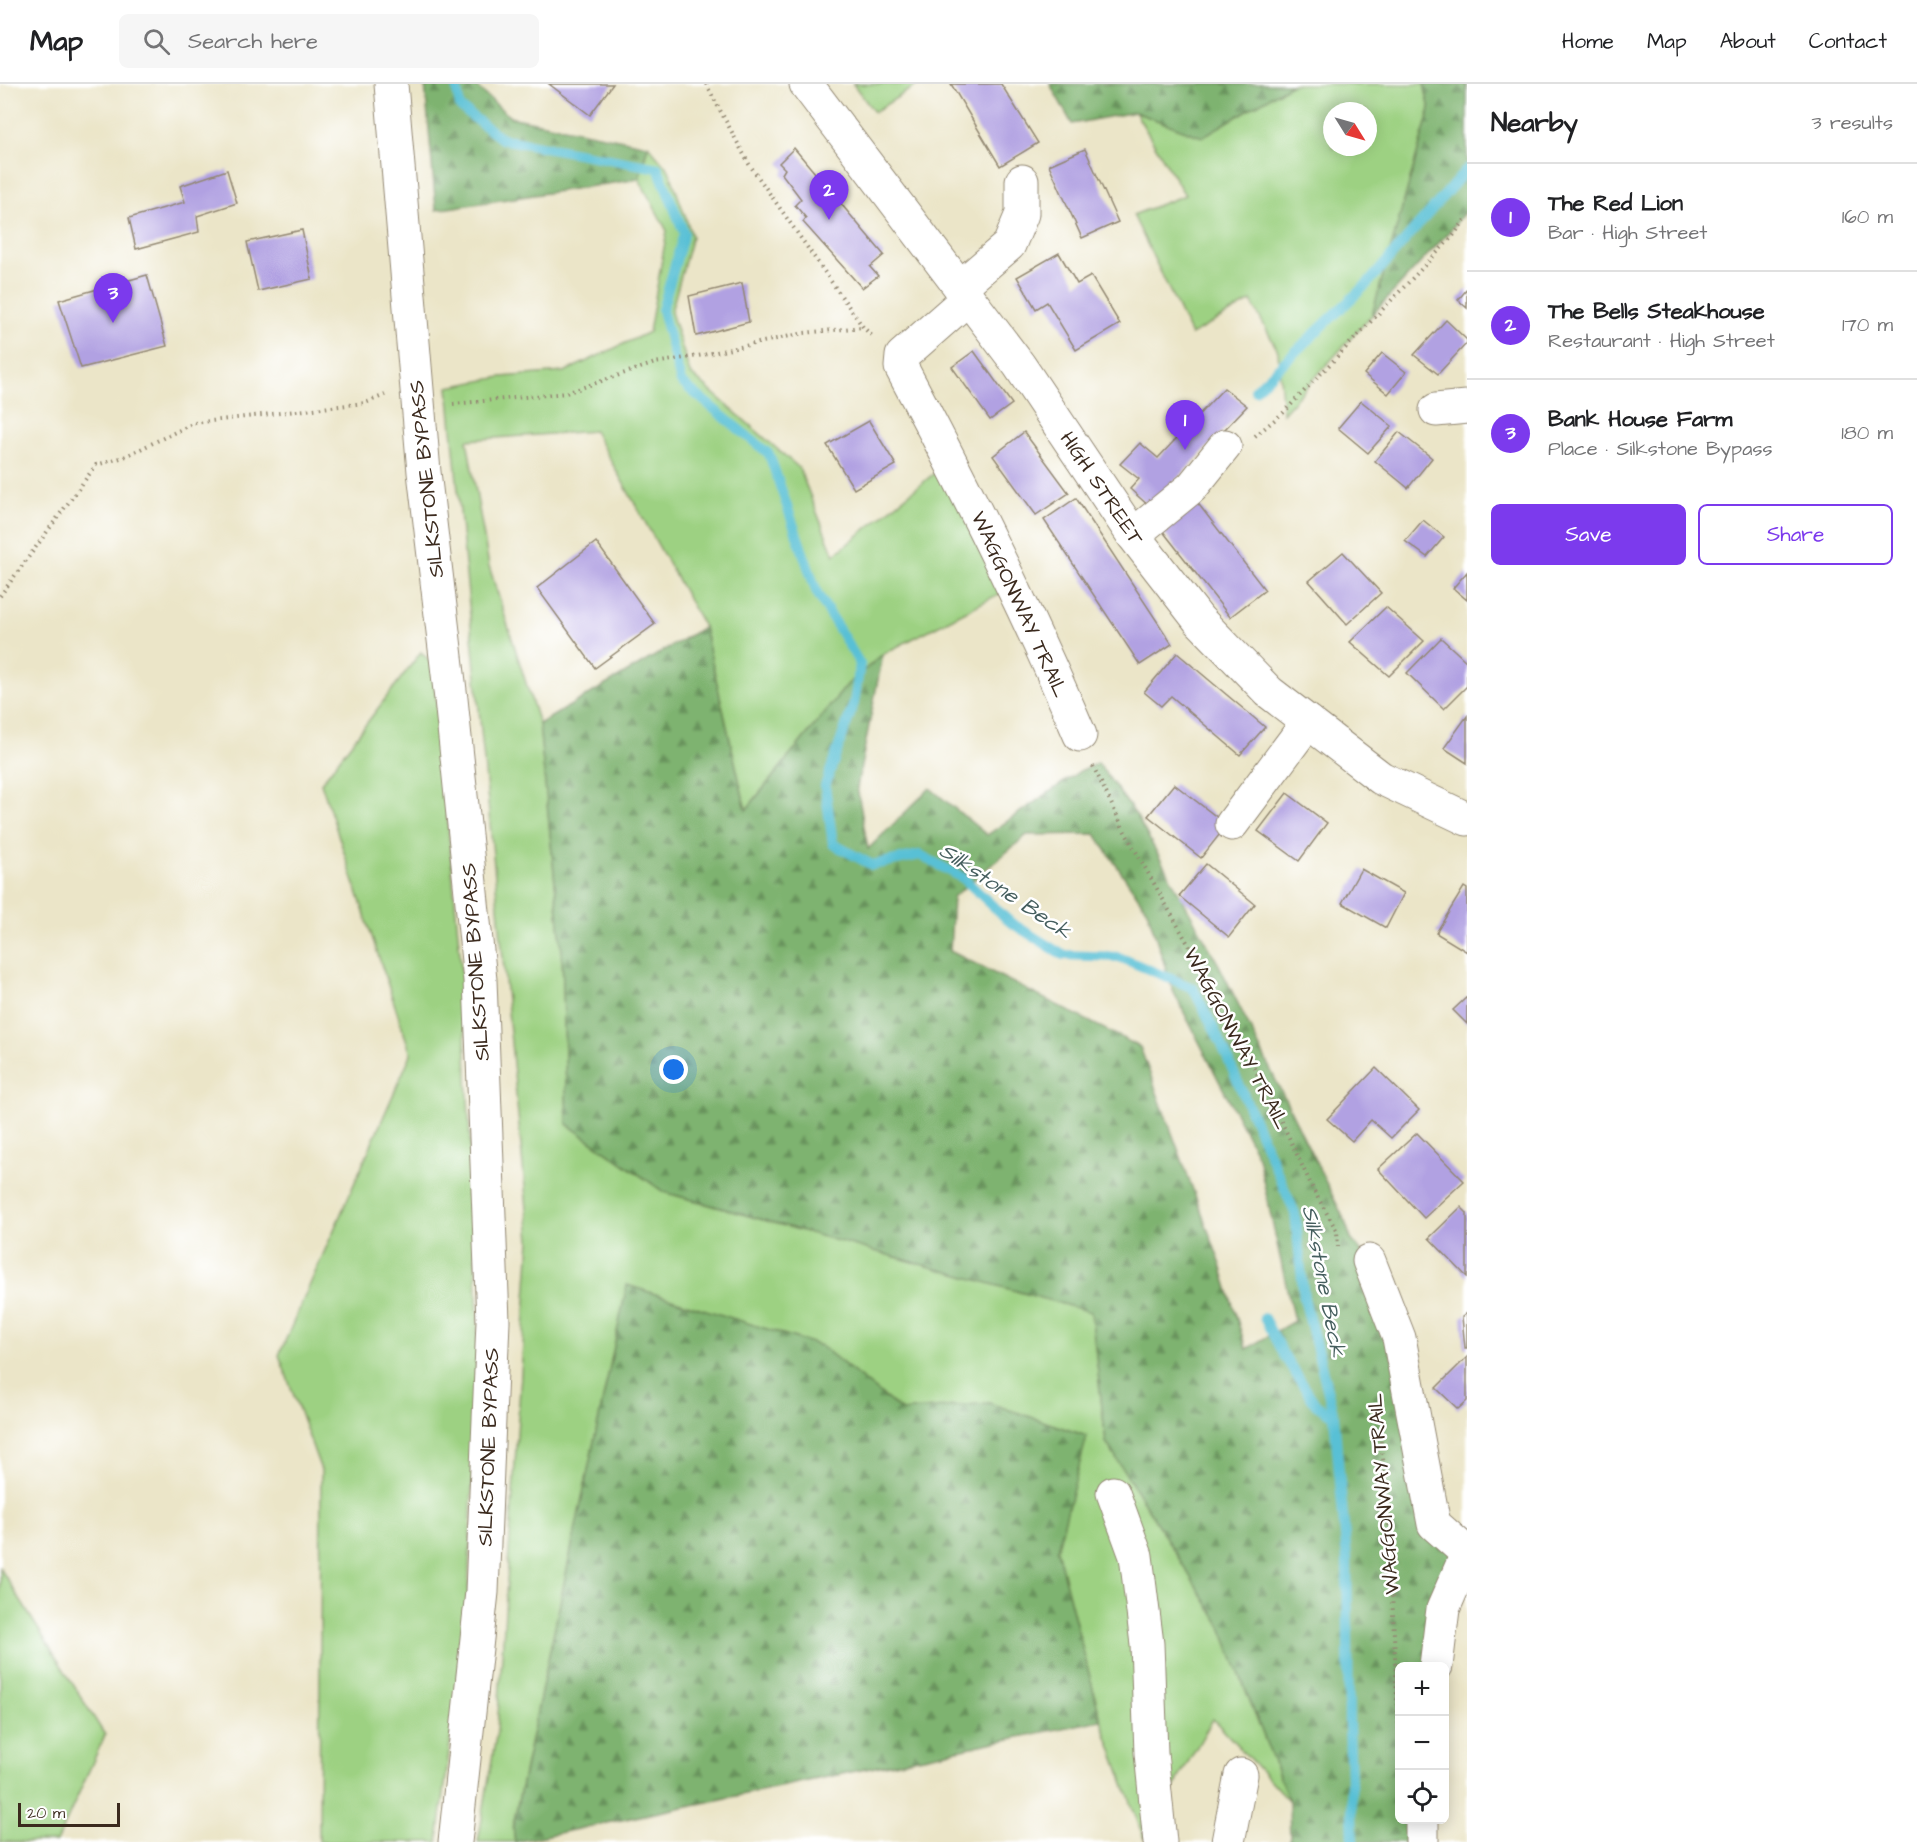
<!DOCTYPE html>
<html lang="en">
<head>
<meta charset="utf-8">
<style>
  :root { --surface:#fff; --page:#f6f6f6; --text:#202124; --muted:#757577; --line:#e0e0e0; --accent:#7c3aed }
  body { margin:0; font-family:"Architects Daughter",sans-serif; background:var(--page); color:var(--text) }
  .controls { position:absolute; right:18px; bottom:18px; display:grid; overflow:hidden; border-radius:9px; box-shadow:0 3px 15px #0003 }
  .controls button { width:54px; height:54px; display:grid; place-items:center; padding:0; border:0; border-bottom:2px solid var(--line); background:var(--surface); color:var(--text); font:30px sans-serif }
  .compass { position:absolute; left:1323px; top:18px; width:54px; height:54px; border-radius:50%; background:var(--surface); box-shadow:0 3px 15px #0003; rotate:127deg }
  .scale { position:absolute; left:18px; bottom:15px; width:102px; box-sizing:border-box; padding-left:6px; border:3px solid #3b2a1e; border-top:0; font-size:16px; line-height:21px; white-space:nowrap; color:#3b2a1e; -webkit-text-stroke:4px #fff; paint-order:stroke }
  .you { position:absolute; left:674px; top:986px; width:21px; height:21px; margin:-15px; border:4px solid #fff; border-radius:50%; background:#1a73e8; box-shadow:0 0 0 9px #1a73e833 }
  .badge { display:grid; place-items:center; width:39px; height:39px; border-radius:50%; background:var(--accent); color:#fff; font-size:20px; font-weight:700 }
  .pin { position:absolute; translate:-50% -50px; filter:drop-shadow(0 2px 3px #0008) }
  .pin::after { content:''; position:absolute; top:32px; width:21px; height:18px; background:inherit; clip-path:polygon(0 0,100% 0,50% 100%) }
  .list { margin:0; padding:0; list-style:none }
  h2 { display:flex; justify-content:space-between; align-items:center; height:78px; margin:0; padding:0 24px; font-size:26px }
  h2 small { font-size:20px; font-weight:400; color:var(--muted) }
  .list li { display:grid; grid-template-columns:39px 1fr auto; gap:18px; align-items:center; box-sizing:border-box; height:108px; padding:0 24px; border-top:2px solid var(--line) }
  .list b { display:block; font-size:22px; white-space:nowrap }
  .list p { margin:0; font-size:20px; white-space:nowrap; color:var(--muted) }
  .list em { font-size:20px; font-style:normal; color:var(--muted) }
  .actions { display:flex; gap:12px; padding:18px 24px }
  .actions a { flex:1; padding:14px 0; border:2px solid var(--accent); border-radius:9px; text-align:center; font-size:21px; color:var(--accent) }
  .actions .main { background:var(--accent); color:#fff }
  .icon { flex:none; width:33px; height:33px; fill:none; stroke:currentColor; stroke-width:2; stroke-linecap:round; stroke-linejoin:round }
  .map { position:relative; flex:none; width:1467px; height:1758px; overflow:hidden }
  header { display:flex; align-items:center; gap:36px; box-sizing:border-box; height:84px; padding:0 30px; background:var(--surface); border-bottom:2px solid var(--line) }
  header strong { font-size:28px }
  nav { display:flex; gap:33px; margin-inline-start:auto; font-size:21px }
  .search { width:420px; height:54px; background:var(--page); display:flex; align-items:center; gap:15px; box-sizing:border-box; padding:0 21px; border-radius:9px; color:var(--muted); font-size:22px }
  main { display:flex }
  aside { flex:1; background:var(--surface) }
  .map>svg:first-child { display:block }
  .grass { fill:#9dd182; stroke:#6c7e50; stroke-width:1.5; fill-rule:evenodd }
  .forest { fill:url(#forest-firs); stroke:#5c6e47; stroke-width:1.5; fill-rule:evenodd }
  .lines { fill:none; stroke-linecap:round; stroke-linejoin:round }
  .stream { stroke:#58c0d5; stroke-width:10 }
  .building { fill:#b1a1e2 }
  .minor-casing { stroke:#938873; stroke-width:35 }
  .highway-casing { stroke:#938873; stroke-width:35 }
  .path { stroke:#938873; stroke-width:4; stroke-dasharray:1.5 4.5; stroke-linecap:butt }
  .minor { stroke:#fff; stroke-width:33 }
  .highway { stroke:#fff; stroke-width:33 }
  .labels { text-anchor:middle; stroke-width:5; stroke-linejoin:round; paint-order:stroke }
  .street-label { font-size:21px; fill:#3b2a1e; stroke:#fff }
  .water-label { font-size:22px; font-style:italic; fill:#455e5e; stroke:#fff }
</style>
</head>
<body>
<header>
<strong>Map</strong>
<div class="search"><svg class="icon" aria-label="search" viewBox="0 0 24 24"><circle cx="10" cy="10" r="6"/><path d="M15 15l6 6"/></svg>Search here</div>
<nav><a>Home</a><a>Map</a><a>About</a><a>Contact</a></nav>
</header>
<main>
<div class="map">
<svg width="1467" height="1758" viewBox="0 0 1467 1758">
  <defs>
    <pattern id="forest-firs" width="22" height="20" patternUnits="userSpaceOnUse" patternTransform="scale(1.5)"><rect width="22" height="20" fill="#7eb370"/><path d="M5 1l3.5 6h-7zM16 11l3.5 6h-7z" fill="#68925b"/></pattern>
  </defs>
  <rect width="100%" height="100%" fill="#fff"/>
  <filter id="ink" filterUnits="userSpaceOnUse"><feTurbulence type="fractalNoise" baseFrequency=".0167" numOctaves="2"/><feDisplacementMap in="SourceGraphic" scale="12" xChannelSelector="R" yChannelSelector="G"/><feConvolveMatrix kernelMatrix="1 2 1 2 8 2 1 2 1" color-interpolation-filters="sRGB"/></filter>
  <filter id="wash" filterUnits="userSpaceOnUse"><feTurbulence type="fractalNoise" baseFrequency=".008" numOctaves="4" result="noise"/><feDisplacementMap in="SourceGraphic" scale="24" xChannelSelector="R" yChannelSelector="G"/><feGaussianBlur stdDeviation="1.35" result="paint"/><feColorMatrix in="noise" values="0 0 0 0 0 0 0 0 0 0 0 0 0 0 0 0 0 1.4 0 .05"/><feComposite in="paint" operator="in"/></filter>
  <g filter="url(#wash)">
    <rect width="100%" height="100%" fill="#ebe5c8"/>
    <g class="grass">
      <polygon points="853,0 919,0 874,28"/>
      <path d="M1292,0h132l6,25 -58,206 -89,98 -5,-62 -27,-50 -60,34 -58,-120 52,-20 -50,-83 67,25zM1332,27h36v36h-36z"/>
      <polygon points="648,61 669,86 692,152 671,228 690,289 799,384 834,471 942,383 1001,509 883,570 847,601 746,726 704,543 594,347 467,356 489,482 539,640 562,868 567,1040 664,1108 1091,1228 1106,1358 1220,1540 1289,1717 1213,1635 1144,1755 1101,1636 1057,1466 1086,1352 989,1319 902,1327 821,1262 627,1202 513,1741 515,1758 478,1758 497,1646 530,1156 448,303 501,293 564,288 649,248 667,147 639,95"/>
      <polygon points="421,568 433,580 463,904 478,1233 468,1514 438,1758 319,1758 321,1386 279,1271 411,970 321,699"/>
      <polygon points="0,1484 105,1651 57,1758 0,1758"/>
    </g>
    <g class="forest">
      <polygon points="425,0 477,0 477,3 510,33 648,61 639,95 436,126"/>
      <polygon points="1050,0 1292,0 1202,53 1135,28 1072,40"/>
      <polygon points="1424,0 1467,0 1467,125 1449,148 1372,231 1430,25"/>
      <path d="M704,543l42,183 101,-125 36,-31 -26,133 11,62 62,-61 57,47 93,-64 18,-8 38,52 83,150 126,256 6,18 18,22 65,263 33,29 -31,113h-36v154h22v22h-132l-1,-41 -69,-177 -114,-182 -15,-130 -427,-120 -97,-68 -5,-172 -23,-228zM1095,750l52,76 26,81 85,166 36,164 -48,28 -25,-84 -81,-218 -190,-96 3,-54 74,-62z"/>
      <polygon points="627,1201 821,1262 902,1327 989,1319 1087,1352 1057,1466 1101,1636 515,1758 513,1742"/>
    </g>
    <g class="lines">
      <g class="stream">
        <polyline points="456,0 460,23 502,55 658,84 684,149 662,226 681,298 769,370 817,509 860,580 854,619 825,702 833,760 872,781 920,771 963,794 1010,838 1063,871 1119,873 1193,904 1221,959 1295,1129 1304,1214 1334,1332 1347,1475 1349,1640 1353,1758"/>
        <polyline points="1255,306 1369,198 1467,85"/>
        <polyline points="1264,1234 1283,1270 1316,1321 1334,1332"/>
      </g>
    </g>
    <g id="blocks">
      <g class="building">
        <polygon points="549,0 613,0 590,31"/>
        <polygon points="951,0 1001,0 1038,59 1000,82"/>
        <polygon points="794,64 884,171 870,183 878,192 862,204 803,138 806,134 795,121 801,115 782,90 785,85 779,79"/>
        <polygon points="1085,65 1118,138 1082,154 1049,81"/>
        <polygon points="227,86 237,119 197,132 199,148 136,165 129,134 185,118 180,102"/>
        <polygon points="302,146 312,195 258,207 247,158"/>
        <polygon points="1059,169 1077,200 1091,192 1120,240 1076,266 1047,218 1036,225 1017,193"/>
        <polygon points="147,191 167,262 81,284 59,216"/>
        <polygon points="742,199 749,238 696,252 689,212"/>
        <polygon points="1467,205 1467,224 1458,216"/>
        <polygon points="1446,236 1467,256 1467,259 1438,290 1414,271"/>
        <polygon points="974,267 1012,320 990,336 952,283"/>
        <polygon points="1382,269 1406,288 1388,310 1364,290"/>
        <polygon points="1224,304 1247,322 1150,423 1130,405 1139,395 1120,380 1140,359 1158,374"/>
        <polygon points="1361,317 1392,342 1368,369 1338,344"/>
        <polygon points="869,337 896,381 854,405 827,361"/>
        <polygon points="1024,348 1069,409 1036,431 993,372"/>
        <polygon points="1399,348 1432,374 1408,404 1375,377"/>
        <polygon points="1193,413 1265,506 1230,533 1158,441"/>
        <polygon points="1076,414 1172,560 1140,581 1044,436"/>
        <polygon points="1423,436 1444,453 1427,473 1405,457"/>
        <polygon points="596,458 655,540 595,584 537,504"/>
        <polygon points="1343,468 1381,509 1347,540 1309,497"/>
        <polygon points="1467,488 1467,516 1453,504"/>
        <polygon points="1386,523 1424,557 1389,592 1350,558"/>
        <polygon points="1441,554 1467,578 1467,602 1444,625 1407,589"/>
        <polygon points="1177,569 1265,643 1240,671 1171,612 1161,622 1144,608"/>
        <polygon points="1467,632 1467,679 1444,664"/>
        <polygon points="1174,700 1227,741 1201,774 1148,732"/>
        <polygon points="1287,709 1327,739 1299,777 1258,747"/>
        <polygon points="1206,780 1255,820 1229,853 1179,812"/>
        <polygon points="1361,785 1404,809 1386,844 1342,819"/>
        <polygon points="1464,803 1467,805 1467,868 1436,849"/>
        <polygon points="1467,913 1467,940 1453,926"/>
        <polygon points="1376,984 1419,1026 1391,1054 1371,1036 1352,1057 1327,1035"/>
        <polygon points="1417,1049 1464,1097 1424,1134 1378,1085"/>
        <polygon points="1461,1123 1467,1129 1467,1193 1429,1154"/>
        <polygon points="1467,1229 1467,1264 1465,1264 1462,1233"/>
        <polygon points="1467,1273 1467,1317 1458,1325 1436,1304"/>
      </g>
    </g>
  </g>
  <g filter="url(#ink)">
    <use href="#blocks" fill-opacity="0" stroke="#938873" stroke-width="1.5"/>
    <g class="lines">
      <g class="minor-casing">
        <g id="minor">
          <polyline points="806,0 1019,281 1133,451 1199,536 1269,608 1381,694 1467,735"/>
          <polyline points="960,203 1009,161 1022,130 1022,97"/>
          <path d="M968,214l-66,58 -1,11c64,120 125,242 179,368"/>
          <polyline points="1436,326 1467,323"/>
          <polyline points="1133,451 1192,403 1225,362"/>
          <polyline points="1232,740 1308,638"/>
          <polyline points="1369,1177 1399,1254 1434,1440 1467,1469"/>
          <polyline points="1113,1409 1136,1472 1147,1560 1151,1669 1160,1758"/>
          <polyline points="1436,1582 1443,1525 1467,1470"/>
          <polyline points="1228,1758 1241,1691"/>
          <polyline points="1422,1758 1422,1736"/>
        </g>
      </g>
      <g class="highway-casing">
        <polyline id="highway" points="391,0 424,388 451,615 480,896 493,1237 482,1508 455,1758"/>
      </g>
      <g class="path">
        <polyline points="706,0 749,80 863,243 874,254"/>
        <polyline points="453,320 566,309 655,279 703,271 804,249 863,243"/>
        <polyline points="1255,352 1283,329 1453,152 1467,133"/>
        <polyline points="0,512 96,381 124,373 194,339 365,319 385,311"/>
        <polyline points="1093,682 1125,748 1205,890 1277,1028 1314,1107 1337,1147 1338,1163"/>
        <polyline points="1380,1351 1387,1406 1400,1675"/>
      </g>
      <use href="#minor" class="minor"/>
      <use href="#highway" class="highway"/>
    </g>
  </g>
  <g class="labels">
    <g class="street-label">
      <text transform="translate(426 395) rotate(-96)" y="7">SILKSTONE BYPASS</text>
      <text transform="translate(1102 404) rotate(56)" y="7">HIGH STREET</text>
      <text transform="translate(1020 520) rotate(65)" y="7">WAGGONWAY TRAIL</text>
      <text transform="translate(475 878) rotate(-94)" y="7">SILKSTONE BYPASS</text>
      <text transform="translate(1237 954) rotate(62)" y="7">WAGGONWAY TRAIL</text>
      <text transform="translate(488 1363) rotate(-88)" y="7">SILKSTONE BYPASS</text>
      <text transform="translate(1383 1410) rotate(-95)" y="7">WAGGONWAY TRAIL</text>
    </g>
    <g class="water-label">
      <text transform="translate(1006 806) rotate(34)" y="8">Silkstone Beck</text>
      <text transform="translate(1325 1197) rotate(79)" y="8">Silkstone Beck</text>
    </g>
  </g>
</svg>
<div class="controls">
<button>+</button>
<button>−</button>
<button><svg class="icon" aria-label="locate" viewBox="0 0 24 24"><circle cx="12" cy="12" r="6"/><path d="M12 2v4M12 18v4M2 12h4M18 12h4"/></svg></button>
</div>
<svg class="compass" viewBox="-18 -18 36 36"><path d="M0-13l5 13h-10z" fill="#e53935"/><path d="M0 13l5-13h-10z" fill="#757577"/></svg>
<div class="scale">20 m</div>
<div class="you"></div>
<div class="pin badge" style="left:1185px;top:366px">1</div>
<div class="pin badge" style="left:829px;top:136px">2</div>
<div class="pin badge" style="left:113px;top:239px">3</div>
</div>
<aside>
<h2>Nearby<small>3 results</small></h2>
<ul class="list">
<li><span class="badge">1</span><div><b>The Red Lion</b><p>Bar · High Street</p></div><em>160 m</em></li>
<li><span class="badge">2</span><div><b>The Bells Steakhouse</b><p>Restaurant · High Street</p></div><em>170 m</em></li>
<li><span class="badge">3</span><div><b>Bank House Farm</b><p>Place · Silkstone Bypass</p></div><em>180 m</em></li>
</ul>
<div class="actions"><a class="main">Save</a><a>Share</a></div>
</aside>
</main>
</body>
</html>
